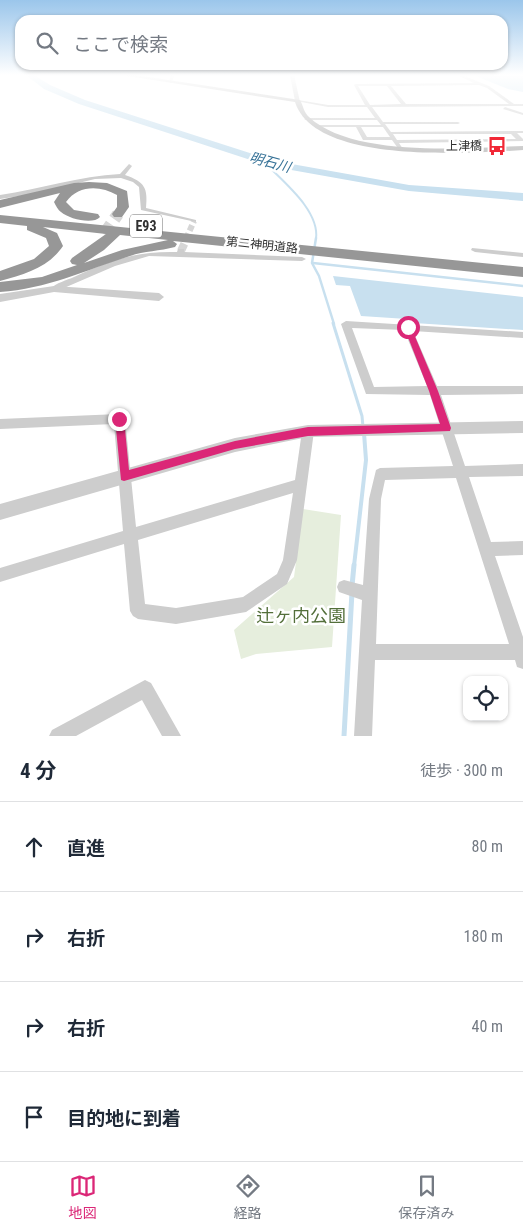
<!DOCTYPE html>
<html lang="ja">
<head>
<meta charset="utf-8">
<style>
  :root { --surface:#fff; --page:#f6f6f7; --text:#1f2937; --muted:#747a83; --line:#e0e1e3; --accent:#db2777 }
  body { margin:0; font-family:"Roboto Condensed","Noto Sans JP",sans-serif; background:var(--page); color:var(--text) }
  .controls { position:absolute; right:15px; bottom:15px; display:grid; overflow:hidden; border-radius:10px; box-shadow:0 1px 4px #0004 }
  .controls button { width:45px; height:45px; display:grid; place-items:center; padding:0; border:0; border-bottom:1px solid var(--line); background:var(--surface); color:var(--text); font:25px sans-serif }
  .stop { position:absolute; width:15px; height:15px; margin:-11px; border:4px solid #db2777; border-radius:50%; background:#fff }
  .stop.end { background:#db2777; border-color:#fff; box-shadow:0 1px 5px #0008 }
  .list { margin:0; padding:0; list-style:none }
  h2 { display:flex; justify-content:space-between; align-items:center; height:65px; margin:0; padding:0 20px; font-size:21px }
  h2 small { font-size:16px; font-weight:400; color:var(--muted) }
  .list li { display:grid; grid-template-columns:32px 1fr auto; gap:15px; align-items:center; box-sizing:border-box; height:90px; padding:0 20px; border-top:1px solid var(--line) }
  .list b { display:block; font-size:19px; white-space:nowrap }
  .list em { font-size:16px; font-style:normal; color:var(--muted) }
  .icon { flex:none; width:28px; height:28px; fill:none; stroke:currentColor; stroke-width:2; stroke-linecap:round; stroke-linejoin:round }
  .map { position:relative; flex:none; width:523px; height:736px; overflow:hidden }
  .search { position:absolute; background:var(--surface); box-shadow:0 1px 4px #0004; left:15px; right:15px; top:15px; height:55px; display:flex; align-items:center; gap:12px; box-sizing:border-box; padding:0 18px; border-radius:15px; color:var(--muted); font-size:19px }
  .sheet { height:425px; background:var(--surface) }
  nav { display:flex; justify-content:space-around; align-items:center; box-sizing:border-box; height:70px; border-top:1px solid var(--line); background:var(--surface); font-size:14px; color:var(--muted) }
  nav a { display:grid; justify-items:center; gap:2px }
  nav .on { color:var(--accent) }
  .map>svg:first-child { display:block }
  .green { fill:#e6eedd }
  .water { fill:#c8e0ef }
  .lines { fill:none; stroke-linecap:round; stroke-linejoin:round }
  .stream-far4 { stroke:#c8e0ef; stroke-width:2 }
  .stream-far3 { stroke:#c8e0ef; stroke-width:2.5 }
  .stream-far2 { stroke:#c8e0ef; stroke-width:3 }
  .stream-far1 { stroke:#c8e0ef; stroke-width:4 }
  .stream { stroke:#c8e0ef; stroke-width:5 }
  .river { fill:#c8e0ef; fill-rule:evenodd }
  .minor-tunnel-far1 { stroke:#d6d6d6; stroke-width:6; stroke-dasharray:6 3; stroke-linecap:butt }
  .minor-tunnel { stroke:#d6d6d6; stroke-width:8; stroke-dasharray:8 4; stroke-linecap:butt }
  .motorway-tunnel { stroke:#d6d6d6; stroke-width:12; stroke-dasharray:12 6; stroke-linecap:butt }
  .minor { fill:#cdcdcd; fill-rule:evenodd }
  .tertiary { fill:#cdcdcd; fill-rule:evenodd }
  .secondary { fill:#bababa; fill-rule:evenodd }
  .motorway { fill:#979797; fill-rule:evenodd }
  .route { fill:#db2777 }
  .labels { text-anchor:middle; stroke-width:5; stroke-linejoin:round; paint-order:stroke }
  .far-poi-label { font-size:12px; fill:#303030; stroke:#fff; text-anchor:end }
  .far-street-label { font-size:12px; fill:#303030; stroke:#fff }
  .far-water-label { font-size:14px; font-style:italic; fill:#387398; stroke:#fff }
  .shield { fill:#fff; stroke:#6e6e6e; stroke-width:1 }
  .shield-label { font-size:14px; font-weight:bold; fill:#303030 }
  .near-park-label { font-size:18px; fill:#536f3a; stroke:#fff }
</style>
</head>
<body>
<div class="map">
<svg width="523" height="736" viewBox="0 0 523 736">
  <rect width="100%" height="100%" fill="#fff"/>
  <polygon class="green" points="303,509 341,515 332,647 256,654 241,659 234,630 294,577"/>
  <g class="water">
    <polygon points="473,75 523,75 523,92 508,89"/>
    <polygon points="333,276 523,297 523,330 414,323 407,319 361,316 350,286 336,285"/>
  </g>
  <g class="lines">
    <path class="stream-far4" d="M263,161c19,20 57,49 53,78"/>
    <g class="stream-far3">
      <polyline points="316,238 312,263 319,276 334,324"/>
      <polyline points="313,263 523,286"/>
    </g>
    <polyline class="stream-far2" points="333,323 362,416 363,427"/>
    <polyline class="stream-far1" points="354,566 366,460 364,433"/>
    <g class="stream">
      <polyline points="352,586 354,565"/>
      <polyline points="344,736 352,592"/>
    </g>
    <polygon class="river" points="26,75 34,75 50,85 85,100 275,161 409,185 523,193 523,201 409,191 269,166 79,104 44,89"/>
    <polyline class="minor-tunnel-far1" points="186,239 194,221"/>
    <polyline class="minor-tunnel" points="181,251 187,238"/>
    <polyline class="motorway-tunnel" points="104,234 118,214"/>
    <g class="minor">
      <polygon points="171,75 175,75 171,83 169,82"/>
      <path d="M457,75h5l27,11 25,18h9v2l-151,1 11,15h75l2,1 -2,1h-73l6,8 132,-1v2h-6l6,6v2l-124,2 4,6 -3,2 -8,-11h-29l-7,-13h-39l-2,-1 2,-1h64l-4,-5h-71l-2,-1 2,-1h69l-8,-11h-39l-32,-6 2,-1 30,5h37l-11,-20 2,-1 118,-1zM479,85l8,3 22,16h-103l-15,-18zM358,86h29l14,18 -31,1zM361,127h22l7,10h-23zM393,134h118l5,5 -119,1z"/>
      <polygon points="505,107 523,113 523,115 503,109"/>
      <path d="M129,164l3,2 -7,9c20,7 23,13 21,33l50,12v2l-55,-12 -2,-23 -6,-5 -12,-4 -26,1 -62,15 -33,5v-4c40,-6 80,-19 120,-21z"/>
      <polygon points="472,248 523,253 523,257 475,252 471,250"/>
      <path d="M178,249h6v3l118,5 4,2 -4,2 -153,-5 -34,10 -58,25h-6l-1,-2c6,-6 17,-9 24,-12 37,-17 62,-26 103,-25z"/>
      <path d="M346,321l177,11v6l-110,-7 24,55h86v8l-82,1 24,71 58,-2v12l-54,1 22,65 32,-1v14l-28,1 28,81v32l-6,-2 -2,-7h-140l-3,76h-18l8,-136 -23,-8 -2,-5 2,-5 5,-2 19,5 6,-86 7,-29 4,-2 73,-2 -23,-71 -64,-1 -25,-70zM352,328l52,2 23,56 -53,1zM456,478l53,166h-133l5,-145 4,-19z"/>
      <path d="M119,414l4,2 2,3 11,108 159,-47 7,-49 2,-4 4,-1 4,1 2,4 -17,129 -10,24 -41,28 -70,12 -38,-5 -5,-3 -3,-5 -6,-67 -124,38v-14l123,-37 -9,-107 -114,5v-10zM293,493l-10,67 -6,14 -34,23 -67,11 -31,-4 -7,-64z"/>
      <polygon points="145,680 151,683 181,736 162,736 142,700 76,736 49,736 52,730"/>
    </g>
    <g class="tertiary">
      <polygon points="290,75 294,75 300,102 295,101"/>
      <polygon points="54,286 159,293 164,297 159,301 54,292 0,302 0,294"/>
      <polygon points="523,421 523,433 308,437 235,452 0,520 0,504 235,438 308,425"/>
    </g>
    <path class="secondary" d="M121,75h14l165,25c3,5 4,13 9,17 44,41 157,31 214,29v4c-53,3 -208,15 -228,-48z"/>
    <g class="motorway">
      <path d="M89,182l18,1 20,8 2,16 -7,10h-8l-2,-3 5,-7v-12c-17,-10 -39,-10 -51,7l8,8 24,4 2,3c-7,8 -31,2 -39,-5 -3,-2 -5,-6 -7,-10l6,-9 -60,15v-8l74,-17z"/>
      <path d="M0,215l523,52v10l-350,-36 4,3 -2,3c-15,4 -31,4 -45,9 -44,14 -84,33 -130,36v-10l42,-5 35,-12 -5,-1 -2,-3 2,-3 34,-24 -63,-7 14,6 6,13c-15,22 -38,28 -63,35v-10l34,-12 15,-13 -3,-8 -19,-8v-4l-27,-3zM120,235l48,5 -46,10 -38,13 20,-13z"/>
    </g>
  </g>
  <linearGradient id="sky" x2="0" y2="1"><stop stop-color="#9bc6eb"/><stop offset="0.42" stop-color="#fff"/><stop offset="1" stop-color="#fff" stop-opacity="0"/></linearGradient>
  <rect width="523" height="178" fill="url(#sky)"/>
  <polygon class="route" points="408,324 411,327 438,391 451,428 450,431 308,436 235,449 124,481 121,480 115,419 119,415 124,419 129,470 235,441 308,427 440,424 429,391 404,327"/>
  <defs>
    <g id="bus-bare" transform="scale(1.5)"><path d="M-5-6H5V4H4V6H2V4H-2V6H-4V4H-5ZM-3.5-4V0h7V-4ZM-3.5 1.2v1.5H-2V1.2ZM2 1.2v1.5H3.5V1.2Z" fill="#f12836" stroke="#fff" stroke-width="2.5" paint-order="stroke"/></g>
  </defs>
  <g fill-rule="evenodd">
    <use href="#bus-bare" x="497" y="146"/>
  </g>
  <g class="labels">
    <g class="far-poi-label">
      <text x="482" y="150">上津橋</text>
    </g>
    <g class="far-street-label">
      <text transform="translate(262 245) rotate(6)" y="4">第二神明道路</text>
    </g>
    <g class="far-water-label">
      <text transform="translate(270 162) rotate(15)" y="5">明石川</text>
    </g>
    <rect class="shield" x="130" y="214.5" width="32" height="23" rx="4"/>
    <g class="shield-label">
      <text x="146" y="231">E93</text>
    </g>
    <g class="near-park-label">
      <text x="301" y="622">辻ヶ内公園</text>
    </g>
  </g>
</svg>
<div class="controls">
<button><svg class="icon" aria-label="locate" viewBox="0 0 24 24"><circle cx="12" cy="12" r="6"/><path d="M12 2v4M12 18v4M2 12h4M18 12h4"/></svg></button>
</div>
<div class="stop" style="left:408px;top:327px"></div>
<div class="stop end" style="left:119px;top:419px"></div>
<div class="search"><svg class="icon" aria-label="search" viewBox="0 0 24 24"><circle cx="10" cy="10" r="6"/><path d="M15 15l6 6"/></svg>ここで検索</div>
</div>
<section class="sheet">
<h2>4 分<small>徒歩 · 300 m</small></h2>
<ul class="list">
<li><svg class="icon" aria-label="ahead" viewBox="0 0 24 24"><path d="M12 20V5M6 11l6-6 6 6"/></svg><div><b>直進</b></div><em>80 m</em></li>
<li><svg class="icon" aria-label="right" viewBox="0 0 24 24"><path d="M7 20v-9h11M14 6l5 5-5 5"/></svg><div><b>右折</b></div><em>180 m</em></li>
<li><svg class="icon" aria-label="right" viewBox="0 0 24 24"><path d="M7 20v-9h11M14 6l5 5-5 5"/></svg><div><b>右折</b></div><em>40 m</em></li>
<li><svg class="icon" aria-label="arrive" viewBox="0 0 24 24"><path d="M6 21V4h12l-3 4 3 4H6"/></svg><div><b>目的地に到着</b></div></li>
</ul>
</section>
<nav>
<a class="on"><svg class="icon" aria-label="map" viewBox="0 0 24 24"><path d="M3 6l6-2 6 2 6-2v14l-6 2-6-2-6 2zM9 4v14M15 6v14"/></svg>地図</a>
<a><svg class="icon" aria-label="directions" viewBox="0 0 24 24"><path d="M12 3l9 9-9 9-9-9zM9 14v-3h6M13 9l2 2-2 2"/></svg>経路</a>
<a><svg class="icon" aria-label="saved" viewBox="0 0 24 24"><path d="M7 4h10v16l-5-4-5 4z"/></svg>保存済み</a>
</nav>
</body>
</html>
